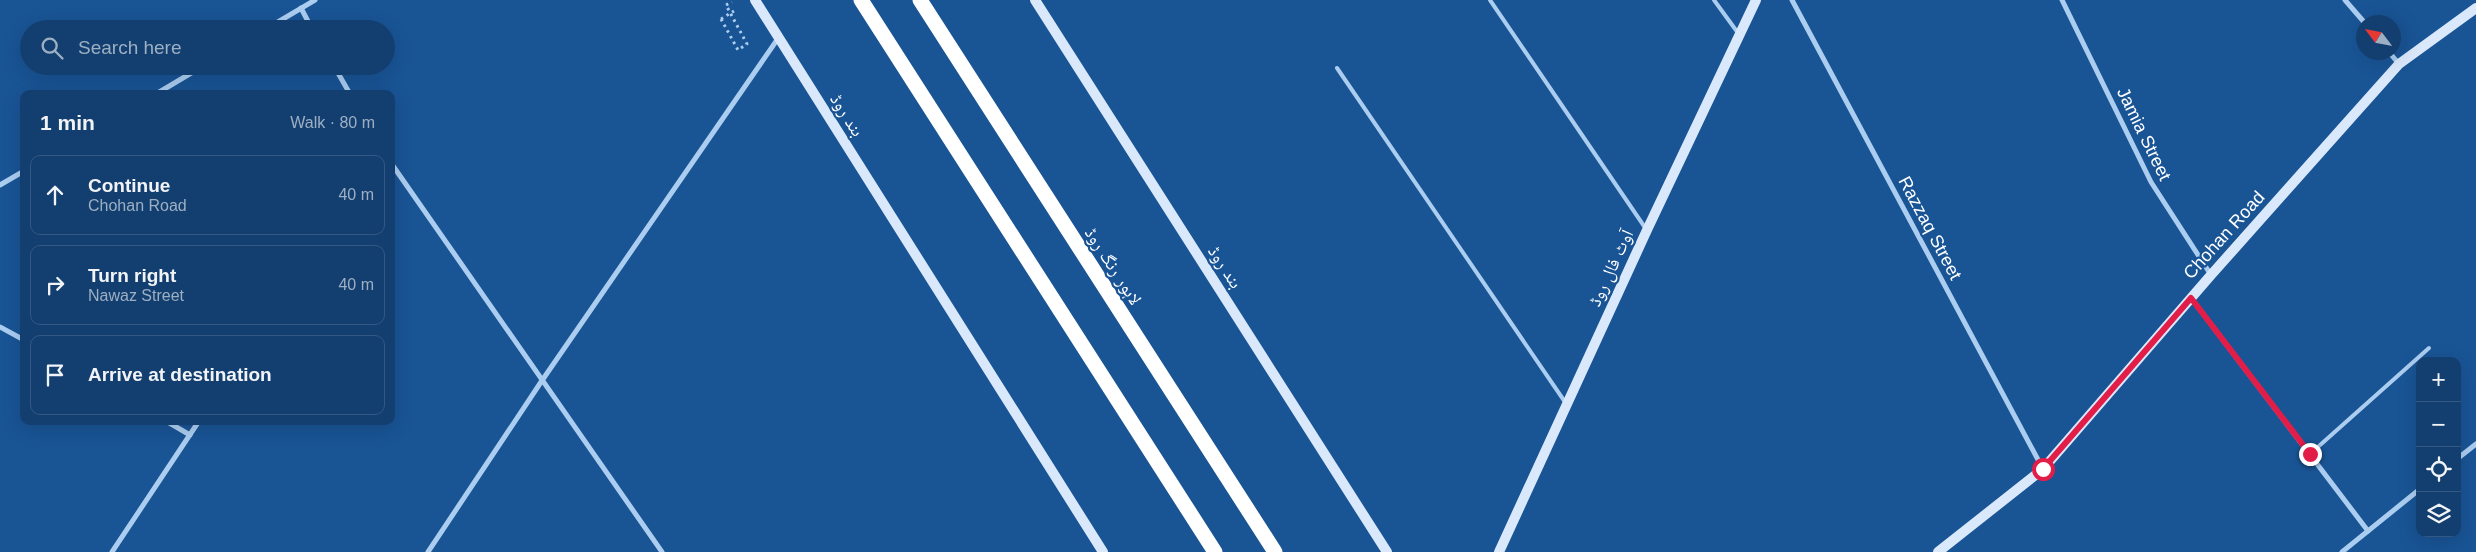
<!DOCTYPE html>
<html lang="en">
<head>
<meta charset="utf-8">
<style>
  :root { --surface:#133f70; --page:#1c4675; --text:#f1f3f6; --muted:#9dafc3; --line:#325883 }
  body { margin:0; font-family:Helvetica,"Noto Naskh Arabic",sans-serif; background:var(--page); color:var(--text) }
  .controls { position:absolute; right:15px; bottom:15px; display:grid; overflow:hidden; border-radius:10px; box-shadow:0 5px 20px #0002 }
  .controls button { width:45px; height:45px; display:grid; place-items:center; padding:0; border:0; border-bottom:1px solid var(--line); background:var(--surface); color:var(--text); font:25px sans-serif }
  .compass { position:absolute; left:2356px; top:15px; width:45px; height:45px; border-radius:50%; background:var(--surface); box-shadow:0 5px 20px #0002; rotate:302deg }
  .stop { position:absolute; width:15px; height:15px; margin:-11px; border:4px solid #e11d48; border-radius:50%; background:#fff }
  .stop.end { background:#e11d48; border-color:#fff; box-shadow:0 1px 5px #0008 }
  .list { margin:0; padding:0; list-style:none }
  h2 { display:flex; justify-content:space-between; align-items:center; height:65px; margin:0; padding:0 20px; font-size:21px }
  h2 small { font-size:16px; font-weight:400; color:var(--muted) }
  .list li { display:grid; grid-template-columns:32px 1fr auto; gap:15px; align-items:center; box-sizing:border-box; height:80px; margin:0 10px 10px; padding:0 10px; border:1px solid var(--line); border-radius:10px }
  .list b { display:block; font-size:19px; white-space:nowrap }
  .list p { margin:0; font-size:16px; white-space:nowrap; color:var(--muted) }
  .list em { font-size:16px; font-style:normal; color:var(--muted) }
  .icon { flex:none; width:28px; height:28px; fill:none; stroke:currentColor; stroke-width:2; stroke-linecap:round; stroke-linejoin:round }
  .map { position:relative; flex:none; width:2476px; height:552px; overflow:hidden }
  .search { position:absolute; background:var(--surface); box-shadow:0 5px 20px #0002; left:20px; top:20px; width:375px; height:55px; display:flex; align-items:center; gap:12px; box-sizing:border-box; padding:0 18px; border-radius:28px; color:var(--muted); font-size:19px }
  .panel { position:absolute; background:var(--surface); box-shadow:0 5px 20px #0002; left:20px; top:90px; width:375px; height:335px; border-radius:10px }
  .map>svg:first-child { display:block }
  .lines { fill:none; stroke-linecap:round; stroke-linejoin:round }
  .path { stroke:#abcdf0; stroke-width:3; stroke-dasharray:2.5 4; stroke-linecap:butt }
  .lane { stroke:#abcdf0; stroke-width:4 }
  .street { stroke:#abcdf0; stroke-width:5 }
  .secondary { stroke:#d9e9fb; stroke-width:10 }
  .highway { stroke:#fff; stroke-width:15 }
  .path-bridge { stroke:#abcdf0; stroke-width:3; stroke-dasharray:2.5 4; stroke-linecap:butt }
  .route { stroke:#e11d48; stroke-width:6 }
  .labels { text-anchor:middle; stroke-width:4.5; stroke-linejoin:round; paint-order:stroke }
  .street-label { font-size:18px; fill:#fff; stroke:#195495 }
</style>
</head>
<body>
<div class="map">
<svg width="2476" height="552" viewBox="0 0 2476 552">
  <rect width="100%" height="100%" fill="#195495"/>
  <g class="lines">
    <g class="path">
      <polyline points="726,5 732,2"/>
      <polyline points="721,19 734,11"/>
    </g>
    <g class="lane">
      <polyline points="1490,0 1646,229"/>
      <polyline points="1714,0 1738,33"/>
      <polyline points="1337,68 1565,402"/>
      <polyline points="2310,454 2429,348"/>
    </g>
    <g class="street">
      <polyline points="1792,0 2043,469"/>
      <polyline points="2062,0 2151,182 2211,275"/>
      <polyline points="2345,0 2364,22"/>
      <polyline points="301,8 312,29"/>
      <polyline points="266,29 315,0"/>
      <polyline points="2389,52 2399,64"/>
      <polyline points="334,66 350,94"/>
      <polyline points="156,94 203,66"/>
      <polyline points="391,163 662,552"/>
      <polyline points="0,185 24,171"/>
      <polyline points="2191,298 2368,531"/>
      <polyline points="0,327 24,340"/>
      <polyline points="166,421 190,435"/>
      <polyline points="2457,459 2476,444"/>
      <polyline points="112,552 199,421"/>
      <polyline points="428,552 541,382 779,37"/>
      <polyline points="2342,552 2420,489"/>
    </g>
    <g class="secondary">
      <polyline points="755,0 1103,552"/>
      <polyline points="1035,0 1387,552"/>
      <polyline points="1499,552 1647,230 1756,0"/>
      <polyline points="1938,552 2043,469 2211,275 2399,64 2476,8"/>
    </g>
    <g class="highway">
      <polyline points="861,0 1215,552"/>
      <polyline points="920,0 1275,552"/>
    </g>
    <polyline class="path-bridge" points="721,19 738,50 747,44 726,5"/>
  </g>
  <g class="lines">
    <polyline class="route" points="2043,469 2191,298 2310,454"/>
  </g>
  <g class="labels">
    <g class="street-label">
      <text transform="translate(847 115) rotate(58)" y="6">بند روڈ</text>
      <text transform="translate(2144 134) rotate(64)" y="6">Jamia Street</text>
      <text transform="translate(1930 228) rotate(62)" y="6">Razzaq Street</text>
      <text transform="translate(2224 235) rotate(-48)" y="6">Chohan Road</text>
      <text transform="translate(1113 266) rotate(57)" y="6">لاہور رنگ روڈ</text>
      <text transform="translate(1225 267) rotate(57)" y="6">بند روڈ</text>
      <text transform="translate(1611 268) rotate(-65)" y="6">آوٹ فال روڈ</text>
    </g>
  </g>
</svg>
<div class="controls">
<button>+</button>
<button>−</button>
<button><svg class="icon" aria-label="locate" viewBox="0 0 24 24"><circle cx="12" cy="12" r="6"/><path d="M12 2v4M12 18v4M2 12h4M18 12h4"/></svg></button>
<button><svg class="icon" aria-label="layers" viewBox="0 0 24 24"><path d="M12 4l9 5-9 5-9-5zM3 14l9 5 9-5"/></svg></button>
</div>
<svg class="compass" viewBox="-18 -18 36 36"><path d="M0-13l5 13h-10z" fill="#e53935"/><path d="M0 13l5-13h-10z" fill="#9dafc3"/></svg>
<div class="stop" style="left:2043px;top:469px"></div>
<div class="stop end" style="left:2310px;top:454px"></div>
<div class="search"><svg class="icon" aria-label="search" viewBox="0 0 24 24"><circle cx="10" cy="10" r="6"/><path d="M15 15l6 6"/></svg>Search here</div>
<section class="panel">
<h2>1 min<small>Walk · 80 m</small></h2>
<ul class="list">
<li><svg class="icon" aria-label="ahead" viewBox="0 0 24 24"><path d="M12 20V5M6 11l6-6 6 6"/></svg><div><b>Continue</b><p>Chohan Road</p></div><em>40 m</em></li>
<li><svg class="icon" aria-label="right" viewBox="0 0 24 24"><path d="M7 20v-9h11M14 6l5 5-5 5"/></svg><div><b>Turn right</b><p>Nawaz Street</p></div><em>40 m</em></li>
<li><svg class="icon" aria-label="arrive" viewBox="0 0 24 24"><path d="M6 21V4h12l-3 4 3 4H6"/></svg><div><b>Arrive at destination</b></div></li>
</ul>
</section>
</div>
</body>
</html>
